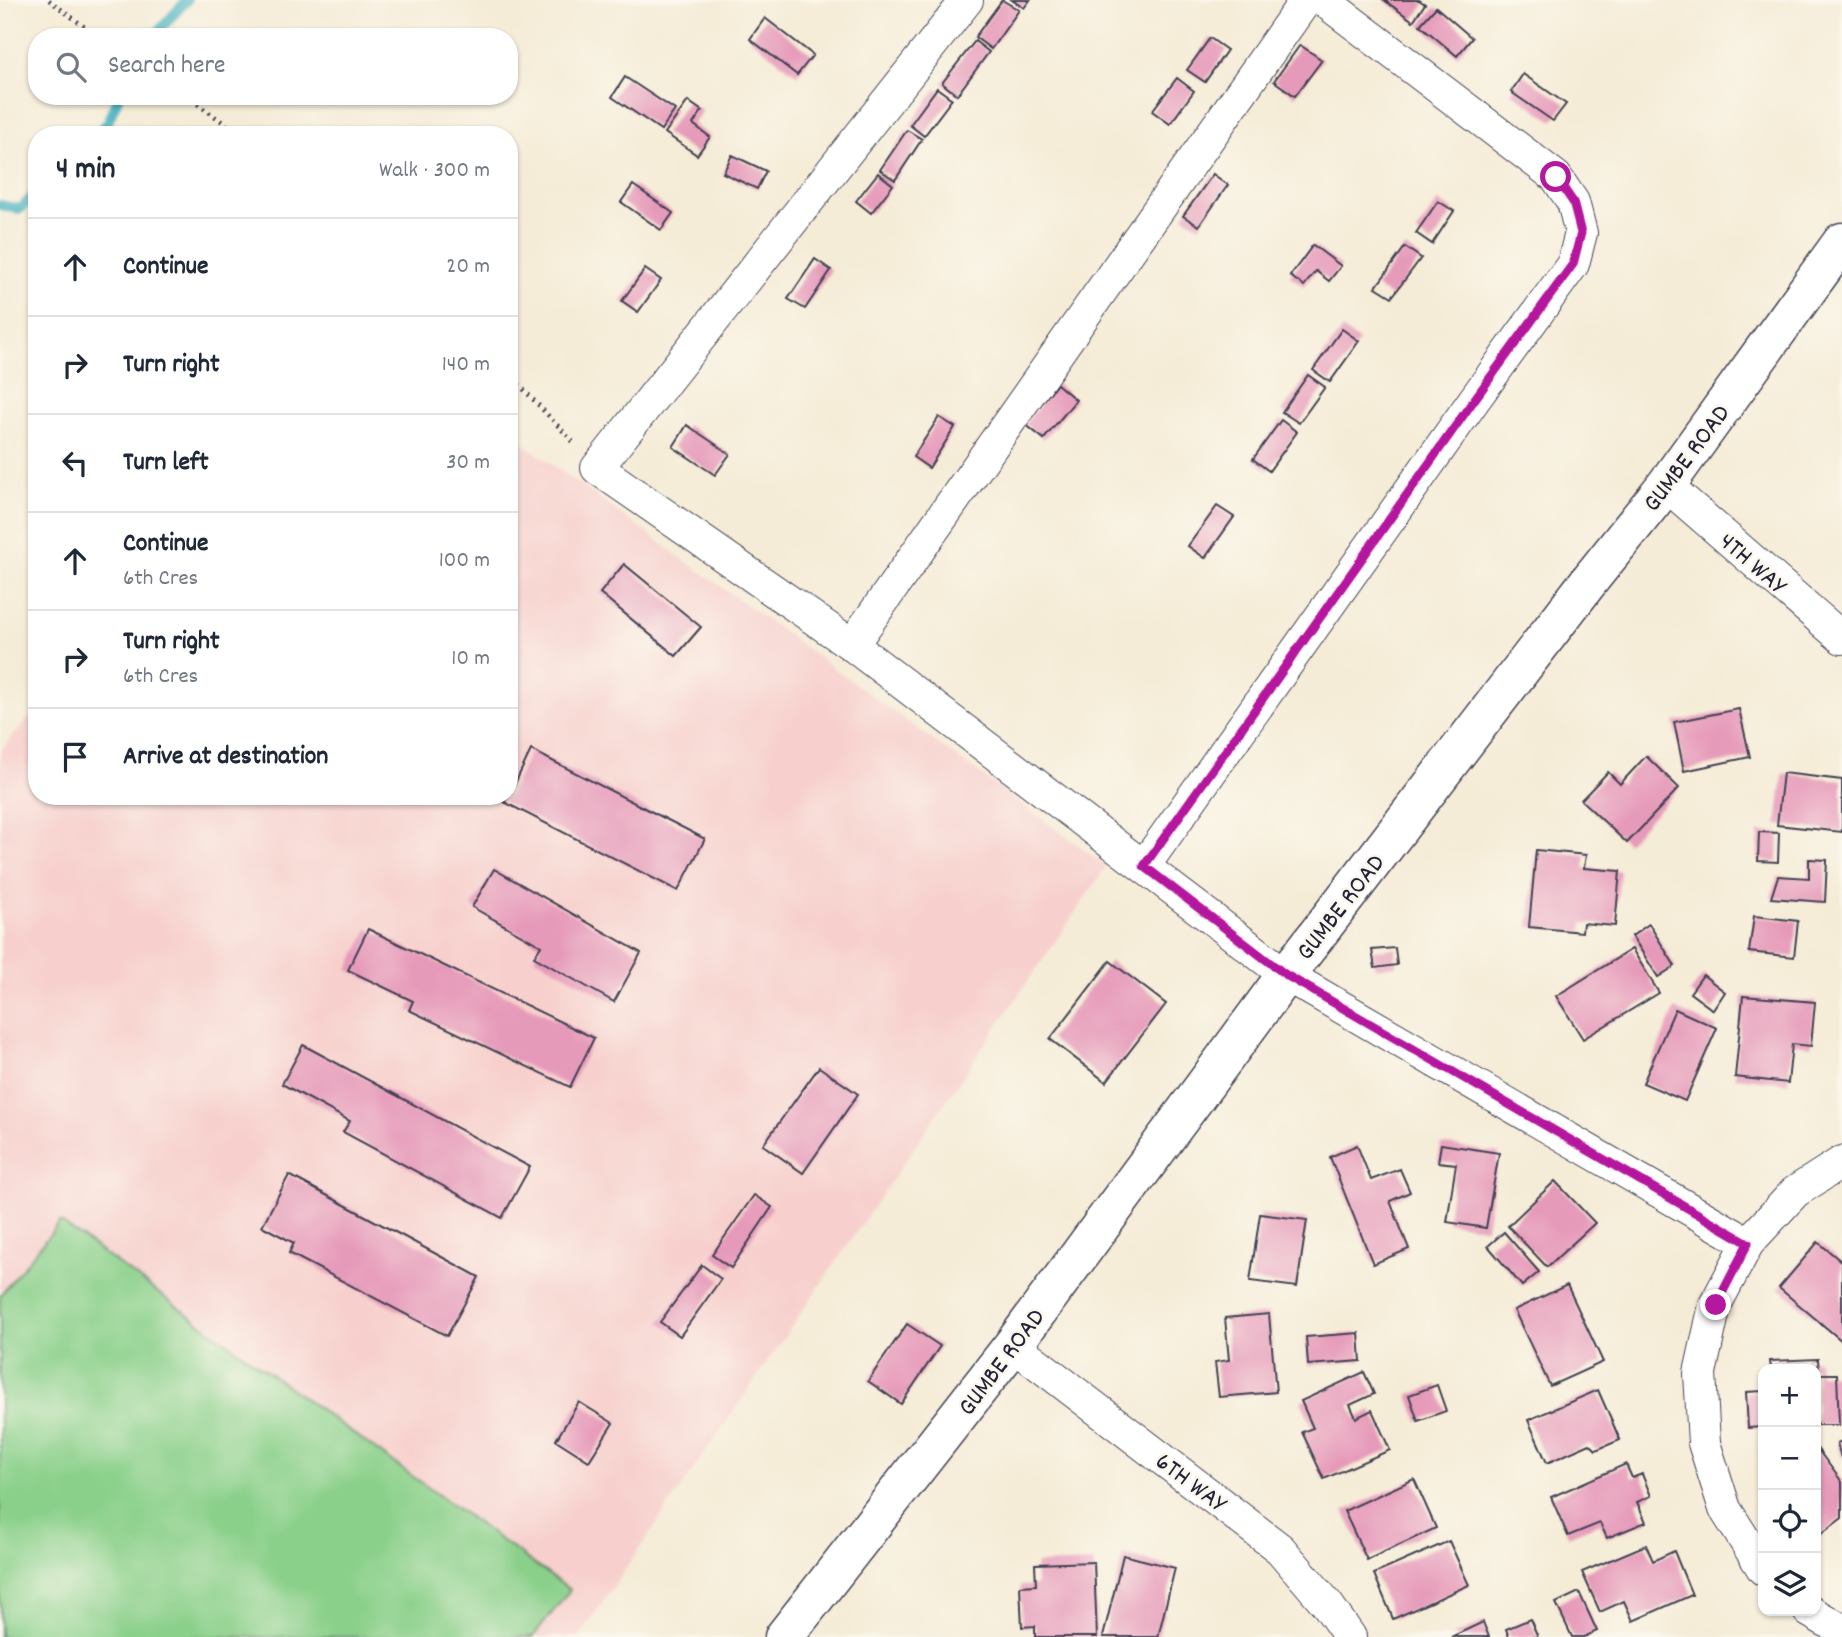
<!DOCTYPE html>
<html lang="en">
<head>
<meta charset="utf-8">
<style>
  :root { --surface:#fff; --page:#f6f6f7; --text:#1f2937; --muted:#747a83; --line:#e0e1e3 }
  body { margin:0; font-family:Dekko,sans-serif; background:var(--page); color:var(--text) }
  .controls { position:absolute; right:21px; bottom:21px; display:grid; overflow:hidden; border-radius:14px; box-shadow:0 2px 5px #0004 }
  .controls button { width:63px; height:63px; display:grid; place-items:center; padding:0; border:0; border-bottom:2px solid var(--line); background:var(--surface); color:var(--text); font:35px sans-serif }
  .stop { position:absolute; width:21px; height:21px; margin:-16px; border:5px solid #b5179e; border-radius:50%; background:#fff }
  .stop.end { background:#b5179e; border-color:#fff; box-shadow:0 2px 7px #0008 }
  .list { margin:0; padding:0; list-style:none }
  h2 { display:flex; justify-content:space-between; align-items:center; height:91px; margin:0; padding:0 28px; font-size:30px }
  h2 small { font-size:23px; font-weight:400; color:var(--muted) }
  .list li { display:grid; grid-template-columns:46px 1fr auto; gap:21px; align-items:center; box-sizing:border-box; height:98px; padding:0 28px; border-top:2px solid var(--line) }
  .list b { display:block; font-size:26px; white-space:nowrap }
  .list p { margin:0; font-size:23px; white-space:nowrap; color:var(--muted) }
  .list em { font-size:23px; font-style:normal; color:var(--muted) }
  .icon { flex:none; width:38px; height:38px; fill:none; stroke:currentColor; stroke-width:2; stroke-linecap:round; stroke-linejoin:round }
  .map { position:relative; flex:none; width:1842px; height:1637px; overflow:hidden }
  .search { position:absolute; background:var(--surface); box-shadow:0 2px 5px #0004; left:28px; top:28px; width:490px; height:77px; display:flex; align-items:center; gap:18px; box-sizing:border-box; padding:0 24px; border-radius:28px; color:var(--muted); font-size:26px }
  .panel { position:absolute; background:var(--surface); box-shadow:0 2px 5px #0004; left:28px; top:126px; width:490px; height:679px; border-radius:28px }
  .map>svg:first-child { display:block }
  .built { fill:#f7d0cd }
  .green { fill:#8ad08a; stroke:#567962; stroke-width:2 }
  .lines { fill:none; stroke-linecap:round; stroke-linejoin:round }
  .stream { stroke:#43b0c0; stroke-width:10 }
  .building { fill:#e69ab9 }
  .minor-casing { stroke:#424052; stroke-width:34 }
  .tertiary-casing { stroke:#424052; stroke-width:41 }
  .path { stroke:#424052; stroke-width:4.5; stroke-dasharray:2 5; stroke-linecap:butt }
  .minor { stroke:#fff; stroke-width:32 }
  .tertiary { stroke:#fff; stroke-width:38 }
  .route { stroke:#b5179e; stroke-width:9 }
  .labels { text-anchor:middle; stroke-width:5; stroke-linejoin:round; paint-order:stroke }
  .street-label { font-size:26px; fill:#22223b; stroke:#fbf7ec }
</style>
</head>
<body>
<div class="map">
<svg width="1842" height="1637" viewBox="0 0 1842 1637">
  <rect width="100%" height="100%" fill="#fbf7ec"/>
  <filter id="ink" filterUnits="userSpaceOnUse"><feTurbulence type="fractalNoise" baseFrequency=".0143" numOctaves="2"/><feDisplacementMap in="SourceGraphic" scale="14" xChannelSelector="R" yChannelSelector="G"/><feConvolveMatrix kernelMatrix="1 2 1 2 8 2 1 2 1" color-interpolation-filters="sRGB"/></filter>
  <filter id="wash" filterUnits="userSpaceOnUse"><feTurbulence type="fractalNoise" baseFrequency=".00686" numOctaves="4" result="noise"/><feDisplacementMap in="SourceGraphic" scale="28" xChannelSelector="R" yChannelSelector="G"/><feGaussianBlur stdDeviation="1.57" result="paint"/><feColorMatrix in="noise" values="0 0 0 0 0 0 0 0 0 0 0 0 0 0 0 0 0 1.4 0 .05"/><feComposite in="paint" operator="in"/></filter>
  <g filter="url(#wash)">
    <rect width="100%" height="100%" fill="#f5ecd7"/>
    <polygon class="built" points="509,433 1107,866 579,1637 0,1637 0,752 37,708 37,796 509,796"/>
    <polygon class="green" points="60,1222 570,1590 533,1637 0,1637 0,1295"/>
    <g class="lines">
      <g class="stream">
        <polyline points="153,37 187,0"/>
        <polyline points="95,135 108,122 119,96"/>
        <polyline points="0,205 20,209 37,192"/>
      </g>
    </g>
    <g id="blocks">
      <g class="building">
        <polygon points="1002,0 1019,10 991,49 975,37"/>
        <polygon points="1012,0 1030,0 1024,8"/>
        <polygon points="1384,0 1419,0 1425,4 1413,21"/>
        <polygon points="1436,7 1472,38 1457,56 1420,25"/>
        <polygon points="765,18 813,55 797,75 750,39"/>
        <polygon points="1210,38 1227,50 1205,82 1187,70"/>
        <polygon points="975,41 989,52 957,95 942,83"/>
        <polygon points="1300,45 1322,60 1295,96 1274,81"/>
        <polygon points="1523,74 1566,104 1553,121 1511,92"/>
        <polygon points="625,77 675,110 661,130 612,97"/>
        <polygon points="1177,78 1194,91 1170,124 1152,111"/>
        <polygon points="937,88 952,99 924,136 910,125"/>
        <polygon points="688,101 702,111 693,124 710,137 697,155 665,133"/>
        <polygon points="907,130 922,139 895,180 880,170"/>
        <polygon points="732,155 766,171 757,189 723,173"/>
        <polygon points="878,173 893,185 871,213 856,201"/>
        <polygon points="1213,174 1228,185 1199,226 1183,216"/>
        <polygon points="633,185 673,213 661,230 621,202"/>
        <polygon points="1438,201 1454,211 1432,244 1416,233"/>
        <polygon points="1313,245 1341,266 1329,281 1316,271 1304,286 1290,276"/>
        <polygon points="1405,247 1421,258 1392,297 1376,287"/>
        <polygon points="815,259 831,270 805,309 788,299"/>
        <polygon points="645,269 661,280 638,312 622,301"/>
        <polygon points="1342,329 1359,341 1330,382 1313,370"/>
        <polygon points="1308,375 1325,387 1299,423 1282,412"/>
        <polygon points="1057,384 1076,400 1044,439 1025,424"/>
        <polygon points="939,417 955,427 929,468 913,457"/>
        <polygon points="1281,420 1297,432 1269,471 1253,459"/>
        <polygon points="687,425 730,454 715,475 673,447"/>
        <polygon points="1217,506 1234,517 1205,558 1188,546"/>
        <polygon points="624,564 701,627 676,656 600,593"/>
        <polygon points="1739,709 1750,757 1684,771 1674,722"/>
        <polygon points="531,750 705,839 678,891 504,802 509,796"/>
        <polygon points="1646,756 1679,788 1627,843 1581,800 1608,772 1620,784"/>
        <polygon points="1783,773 1842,780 1842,832 1777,825"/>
        <polygon points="1759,832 1779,833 1778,862 1758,861"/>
        <polygon points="1536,850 1586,855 1584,868 1620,871 1615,926 1583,923 1582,932 1529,927"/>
        <polygon points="1809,859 1827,860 1825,902 1771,898 1778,876 1809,878"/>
        <polygon points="494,869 641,953 614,1002 534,957 541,946 472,907"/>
        <polygon points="1754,916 1798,921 1794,957 1749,952"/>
        <polygon points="1649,924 1675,966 1658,977 1632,936"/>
        <polygon points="368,929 594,1038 570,1087 409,1010 413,1001 348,970"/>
        <polygon points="1395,948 1397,965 1375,968 1372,950"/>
        <polygon points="1632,949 1659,993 1583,1039 1556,996"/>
        <polygon points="1110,961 1166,1004 1106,1082 1050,1039"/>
        <polygon points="1703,975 1725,992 1713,1010 1690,993"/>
        <polygon points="1743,996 1815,1002 1811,1046 1792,1044 1788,1083 1735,1077"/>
        <polygon points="1675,1009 1717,1028 1685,1101 1643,1083"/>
        <polygon points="303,1045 530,1167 502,1218 343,1132 350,1121 282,1084"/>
        <polygon points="819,1067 858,1094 803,1173 763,1145"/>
        <polygon points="1441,1144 1499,1153 1486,1228 1447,1222 1456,1164 1438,1162"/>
        <polygon points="1357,1145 1371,1180 1400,1169 1410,1192 1390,1201 1409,1249 1373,1264 1330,1157"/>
        <polygon points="289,1175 479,1277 447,1336 289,1253 294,1243 262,1226"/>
        <polygon points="1555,1181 1595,1223 1547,1267 1508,1226"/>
        <polygon points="754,1195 772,1207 731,1268 712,1255"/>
        <polygon points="1260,1214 1307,1220 1297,1287 1250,1281"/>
        <polygon points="1504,1232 1539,1272 1522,1286 1488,1246"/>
        <polygon points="1818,1242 1842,1262 1842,1341 1779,1288"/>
        <polygon points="702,1265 721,1279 680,1336 660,1322"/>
        <polygon points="1567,1285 1603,1362 1550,1386 1514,1310"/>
        <polygon points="1269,1314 1276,1392 1219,1397 1215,1362 1229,1360 1225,1318"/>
        <polygon points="907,1324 940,1346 901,1404 868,1381"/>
        <polygon points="1359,1333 1361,1361 1308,1365 1306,1337"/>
        <polygon points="1818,1359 1819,1374 1837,1374 1839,1425 1816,1425 1816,1369 1771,1369 1770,1361"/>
        <polygon points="1364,1372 1374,1394 1350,1405 1356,1418 1372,1410 1390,1450 1324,1479 1302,1432 1313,1428 1301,1401"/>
        <polygon points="1437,1385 1446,1411 1418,1421 1409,1395"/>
        <polygon points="1598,1390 1620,1440 1596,1450 1590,1444 1547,1463 1528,1420"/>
        <polygon points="1763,1391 1763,1427 1748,1428 1746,1392"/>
        <polygon points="579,1402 613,1423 589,1461 556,1440"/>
        <polygon points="1842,1441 1842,1458 1841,1458 1837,1443"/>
        <polygon points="1816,1447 1842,1482 1842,1518 1816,1538"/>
        <polygon points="1626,1464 1632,1478 1642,1474 1651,1496 1637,1502 1646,1522 1607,1538 1600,1523 1568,1536 1551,1497"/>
        <polygon points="1414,1479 1436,1528 1367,1560 1344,1511"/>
        <polygon points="1449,1541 1469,1585 1393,1619 1374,1574"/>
        <polygon points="1646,1545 1653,1561 1674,1551 1692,1595 1633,1621 1624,1601 1600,1612 1582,1572"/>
        <polygon points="1123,1555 1175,1568 1158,1637 1103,1637"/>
        <polygon points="1094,1562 1097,1637 1035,1637 1035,1626 1022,1627 1020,1586 1036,1585 1035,1564"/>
        <polygon points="1579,1592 1597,1631 1584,1637 1572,1637 1556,1603"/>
        <polygon points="1530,1619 1538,1637 1509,1637 1506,1629"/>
        <polygon points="1483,1622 1489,1637 1451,1637"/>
      </g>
    </g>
  </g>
  <g filter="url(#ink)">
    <use href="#blocks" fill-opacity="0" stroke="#424052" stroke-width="2"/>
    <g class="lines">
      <g class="minor-casing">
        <g id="minor">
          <polyline points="967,0 597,468 852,645 1286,975 1748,1243"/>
          <polyline points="1666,485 1842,638"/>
          <polyline points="852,645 1306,0"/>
          <polyline points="1144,866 1474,400 1573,264 1581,233 1573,202 1556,177 1323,0"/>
          <polyline points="1013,1345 1280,1549 1327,1604 1350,1637"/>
          <polyline points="1763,1569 1725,1509 1704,1443 1700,1373 1715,1305 1748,1243 1795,1192 1842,1162"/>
          <polyline points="1809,1611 1842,1630"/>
        </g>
      </g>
      <g class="tertiary-casing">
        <polyline id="tertiary" points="784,1637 1013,1345 1286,975 1589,581 1666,485 1842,242"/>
      </g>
      <g class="path">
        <polyline points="49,0 98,37"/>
        <polyline points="186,96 241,135"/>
        <polyline points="509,374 576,445"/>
      </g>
      <use href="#minor" class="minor"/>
      <use href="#tertiary" class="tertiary"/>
    </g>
  </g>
  <g class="lines" filter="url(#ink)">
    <polyline class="route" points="1556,177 1573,202 1581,233 1573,264 1474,400 1144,866 1286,975 1748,1243 1716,1305"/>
  </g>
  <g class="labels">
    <g class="street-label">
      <text transform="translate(1685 457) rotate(-53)" y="9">GUMBE ROAD</text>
      <text transform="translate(1754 562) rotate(41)" y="9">4TH WAY</text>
      <text transform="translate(1339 906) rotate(-52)" y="9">GUMBE ROAD</text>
      <text transform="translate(1000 1361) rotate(-53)" y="9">GUMBE ROAD</text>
      <text transform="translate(1192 1481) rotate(37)" y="9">6TH WAY</text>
    </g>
  </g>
</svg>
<div class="controls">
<button>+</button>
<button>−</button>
<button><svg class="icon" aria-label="locate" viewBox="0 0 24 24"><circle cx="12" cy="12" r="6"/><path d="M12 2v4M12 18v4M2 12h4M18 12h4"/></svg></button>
<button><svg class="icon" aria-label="layers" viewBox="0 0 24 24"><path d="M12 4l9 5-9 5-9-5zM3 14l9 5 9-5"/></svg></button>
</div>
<div class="stop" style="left:1556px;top:177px"></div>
<div class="stop end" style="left:1716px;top:1305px"></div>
<div class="search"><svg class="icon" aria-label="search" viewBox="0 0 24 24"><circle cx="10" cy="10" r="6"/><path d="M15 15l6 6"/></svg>Search here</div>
<section class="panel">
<h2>4 min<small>Walk · 300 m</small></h2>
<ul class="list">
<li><svg class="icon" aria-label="ahead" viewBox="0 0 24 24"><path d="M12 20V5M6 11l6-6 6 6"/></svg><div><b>Continue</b></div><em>20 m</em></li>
<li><svg class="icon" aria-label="right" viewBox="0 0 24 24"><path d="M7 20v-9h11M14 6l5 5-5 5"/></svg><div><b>Turn right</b></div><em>140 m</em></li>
<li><svg class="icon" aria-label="left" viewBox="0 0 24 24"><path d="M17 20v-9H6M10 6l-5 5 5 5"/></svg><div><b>Turn left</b></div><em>30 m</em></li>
<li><svg class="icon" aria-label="ahead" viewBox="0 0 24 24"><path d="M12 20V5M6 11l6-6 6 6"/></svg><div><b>Continue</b><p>6th Cres</p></div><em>100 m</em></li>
<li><svg class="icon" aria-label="right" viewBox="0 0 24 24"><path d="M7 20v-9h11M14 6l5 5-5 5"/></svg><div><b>Turn right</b><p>6th Cres</p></div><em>10 m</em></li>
<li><svg class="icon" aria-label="arrive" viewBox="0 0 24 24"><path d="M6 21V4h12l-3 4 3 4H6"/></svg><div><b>Arrive at destination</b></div></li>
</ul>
</section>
</div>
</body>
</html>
